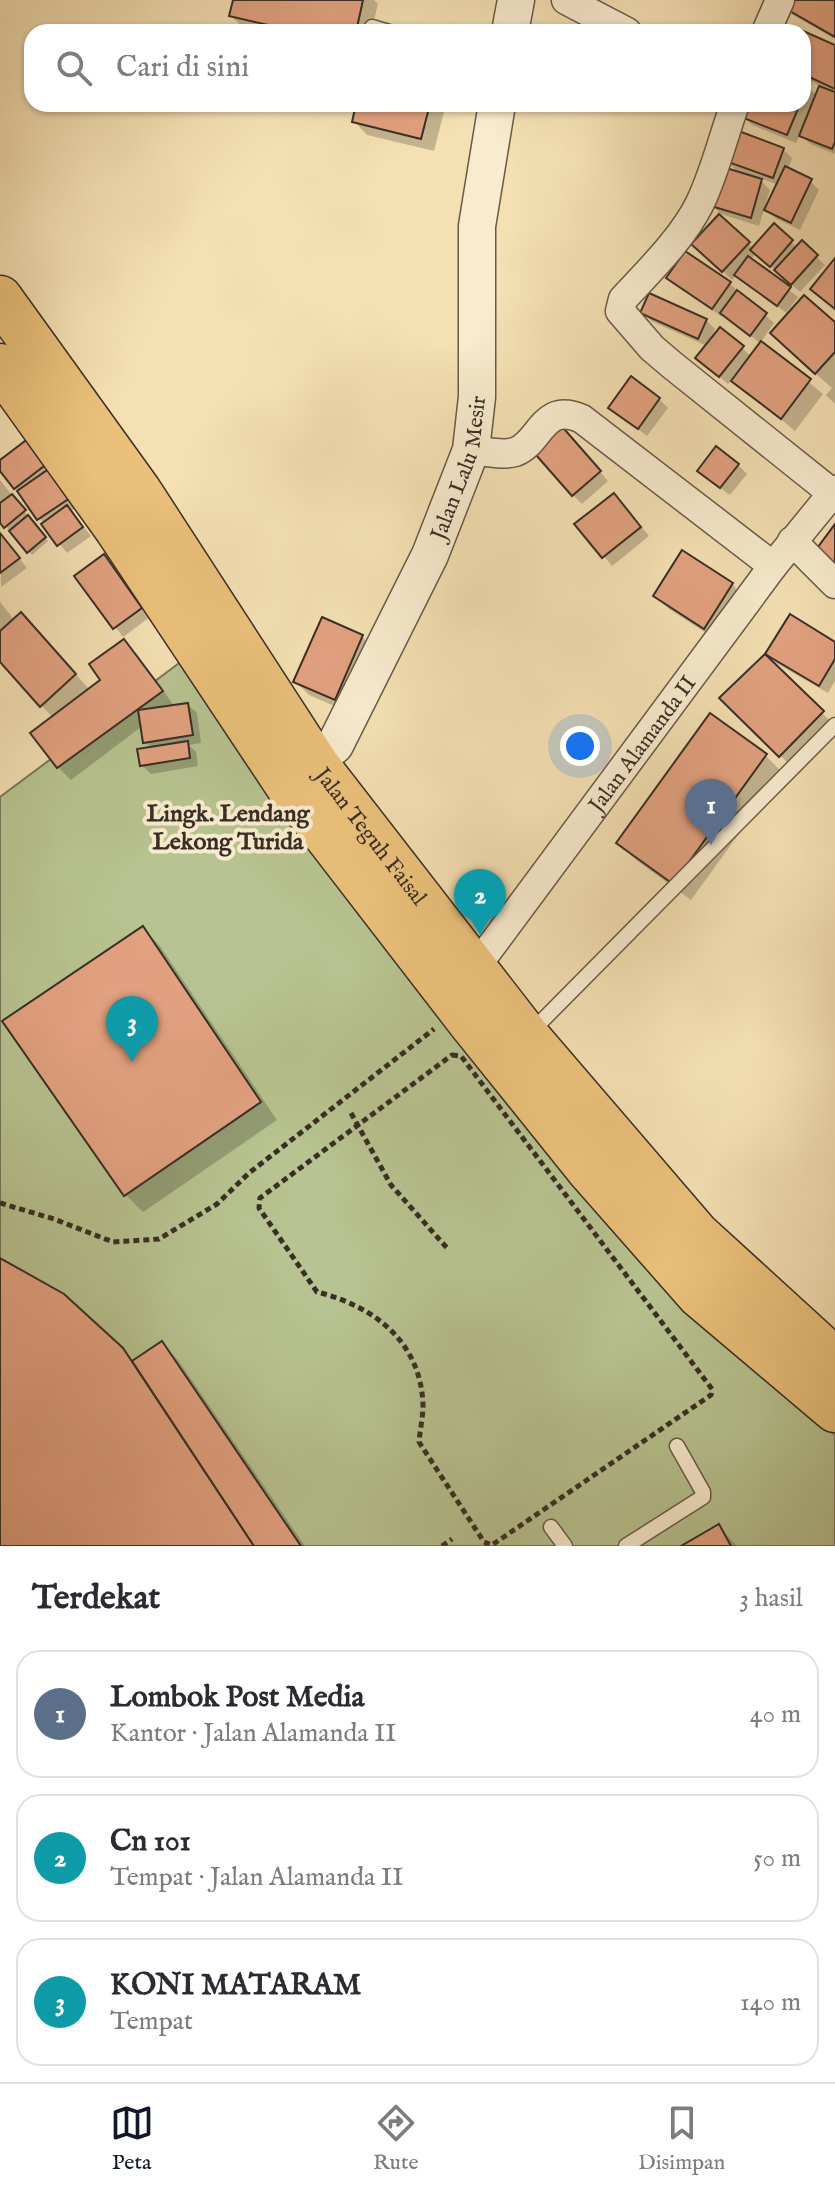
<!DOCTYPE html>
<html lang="id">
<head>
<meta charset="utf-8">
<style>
  :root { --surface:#fff; --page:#f7f7f7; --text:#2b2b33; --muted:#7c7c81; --line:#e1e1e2; --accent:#111827 }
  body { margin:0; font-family:"IM FELL English",serif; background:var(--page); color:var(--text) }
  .you { position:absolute; left:580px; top:746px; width:28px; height:28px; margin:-20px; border:6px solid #fff; border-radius:50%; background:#1a73e8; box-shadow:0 0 0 12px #1a73e833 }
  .badge { display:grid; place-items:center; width:52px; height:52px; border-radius:50%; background:var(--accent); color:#fff; font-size:26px; font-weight:700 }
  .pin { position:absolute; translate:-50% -66px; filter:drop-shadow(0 2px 4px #0008) }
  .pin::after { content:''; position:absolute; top:42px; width:28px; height:24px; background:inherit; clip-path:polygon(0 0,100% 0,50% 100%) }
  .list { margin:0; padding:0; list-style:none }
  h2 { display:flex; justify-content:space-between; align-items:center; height:104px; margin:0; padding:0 32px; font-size:34px }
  h2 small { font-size:26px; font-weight:400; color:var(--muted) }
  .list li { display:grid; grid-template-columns:52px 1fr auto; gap:24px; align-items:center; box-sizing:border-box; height:128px; margin:0 16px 16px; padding:0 16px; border:2px solid var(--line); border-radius:24px }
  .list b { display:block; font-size:30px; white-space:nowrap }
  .list p { margin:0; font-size:26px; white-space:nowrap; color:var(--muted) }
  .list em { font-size:26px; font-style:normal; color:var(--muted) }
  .icon { flex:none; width:44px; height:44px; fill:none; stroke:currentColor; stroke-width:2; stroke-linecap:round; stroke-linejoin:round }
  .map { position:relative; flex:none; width:835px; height:1546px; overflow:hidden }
  .search { position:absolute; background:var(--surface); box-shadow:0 2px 6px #0004; left:24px; right:24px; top:24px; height:88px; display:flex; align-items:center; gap:20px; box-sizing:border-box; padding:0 28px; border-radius:24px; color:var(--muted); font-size:30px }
  .sheet { height:536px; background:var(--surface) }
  nav { display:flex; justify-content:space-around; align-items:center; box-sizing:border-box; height:112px; border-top:2px solid var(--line); background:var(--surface); font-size:22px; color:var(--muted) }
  nav a { display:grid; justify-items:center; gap:4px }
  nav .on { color:var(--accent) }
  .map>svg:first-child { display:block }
  .green { fill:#b7c390; stroke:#78785a; stroke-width:2 }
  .shadow { fill:#0003 }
  .building { fill:#e2a180; stroke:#392e25; stroke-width:2 }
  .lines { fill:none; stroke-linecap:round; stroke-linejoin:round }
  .service-casing { stroke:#685a48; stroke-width:17 }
  .minor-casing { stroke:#685a48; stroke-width:31 }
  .tertiary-casing { stroke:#685a48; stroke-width:39 }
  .trunk-casing { stroke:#392e25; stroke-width:47 }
  .path { stroke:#392e25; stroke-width:5; stroke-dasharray:6 4; stroke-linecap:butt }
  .service { stroke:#f8ebce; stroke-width:14 }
  .minor { stroke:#f8ebce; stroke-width:28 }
  .tertiary { stroke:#f8ebce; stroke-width:36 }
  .trunk { stroke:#eac07a; stroke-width:44 }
  .labels { text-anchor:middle; stroke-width:8; stroke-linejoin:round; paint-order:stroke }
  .street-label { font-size:22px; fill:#392e25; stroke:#f8ebce }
  .neighbourhood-label { font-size:24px; font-weight:bold; fill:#392e25; stroke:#f8ebce }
</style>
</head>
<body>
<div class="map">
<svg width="835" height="1546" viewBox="0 0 835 1546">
  <rect width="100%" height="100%" fill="#f4e0b3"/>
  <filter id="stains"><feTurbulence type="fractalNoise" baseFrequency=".0025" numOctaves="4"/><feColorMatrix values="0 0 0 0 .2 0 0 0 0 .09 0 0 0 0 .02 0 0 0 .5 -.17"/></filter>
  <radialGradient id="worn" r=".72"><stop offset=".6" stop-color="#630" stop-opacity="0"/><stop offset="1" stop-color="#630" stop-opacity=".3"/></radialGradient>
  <polygon class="green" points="186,658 666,1281 835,1435 835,1546 0,1546 0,797"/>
  <g class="shadow">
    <polygon points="235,0 374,0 378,4 371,32 258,32 245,29 231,16"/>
    <polygon points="835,0 835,39 793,15 784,6"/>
    <polygon points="803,33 835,47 835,154 810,144 800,134 796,143 752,125 743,116 749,104 803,104 803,83 817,95 821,86 803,78"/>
    <polygon points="358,104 446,104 434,151 367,135 354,121"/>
    <polygon points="783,149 792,158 788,170 810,181 819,190 800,230 775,218 767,210 779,185 757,177 770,190 759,226 721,214 713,206 741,175 727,161"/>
    <polygon points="719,217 754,249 774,226 798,248 802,243 825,265 800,292 756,253 750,260 798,297 787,312 789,314 835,324 835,404 826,395 832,388 785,347 789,315 737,275 732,280 703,252"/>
    <polygon points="669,278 730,284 774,323 760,343 823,394 795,431 733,379 728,384 707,366 707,346 651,321 643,312 706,320 715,329 710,341 742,348 752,357 761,344 724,314 722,317"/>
    <polygon points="659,399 668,408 647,436 611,408"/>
    <polygon points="567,433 608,481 582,504 573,495"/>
    <polygon points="29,441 80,505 71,511 91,536 67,553 0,468 0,463"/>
    <polygon points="738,465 747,474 730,495 708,479"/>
    <polygon points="0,480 48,541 32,555 0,520"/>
    <polygon points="623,504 649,536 612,566 577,524"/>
    <polygon points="1,535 27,568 1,587 0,536"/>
    <polygon points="104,557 150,617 123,637 77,576"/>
    <polygon points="732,584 745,598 717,640 669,609 655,596"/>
    <polygon points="0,602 15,621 34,628 90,690 103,680 124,641 137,654 175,707 188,705 197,713 201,743 189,745 196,752 198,766 151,774 142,765 152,748 145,742 141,727 71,780 58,767 53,718 0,659"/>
    <polygon points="323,620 362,637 376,650 348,712 309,695 296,682"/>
    <polygon points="835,644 835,681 828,693 767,658 835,726 794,769 722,698 767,655"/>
    <polygon points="710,716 766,756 783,773 691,900 636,860 619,843"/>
    <polygon points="143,929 160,946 277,1120 143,1212 126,1195"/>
    <polygon points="0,1261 121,1349 134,1362 161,1343 178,1360 305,1546 0,1546"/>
    <polygon points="719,1527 737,1546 685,1546"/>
  </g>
  <g class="building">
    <polygon points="233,0 363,0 356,32 298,32 229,16"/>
    <polygon points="785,0 835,0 835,37 781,6"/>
    <polygon points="792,26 835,45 835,89 803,74 803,32 789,32"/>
    <polygon points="819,86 835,92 835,142 832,149 799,136"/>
    <polygon points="356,104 430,104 421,139 352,122"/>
    <polygon points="746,104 800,104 787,135 741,117"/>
    <polygon points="736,130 784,148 773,178 725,161"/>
    <polygon points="785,166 812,179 791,223 764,210"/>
    <polygon points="723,167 762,179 751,218 711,206"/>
    <polygon points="719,214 750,242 722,272 691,244"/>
    <polygon points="774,223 793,240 770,267 750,250"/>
    <polygon points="802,240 818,255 791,285 774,270"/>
    <polygon points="685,251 731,282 712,309 666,278"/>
    <polygon points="748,256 791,287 777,306 734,275"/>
    <polygon points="835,258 835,309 810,289"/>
    <polygon points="737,290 767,313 750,336 720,313"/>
    <polygon points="649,293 707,319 698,339 640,313"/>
    <polygon points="804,295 835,322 835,352 815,374 770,333"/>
    <polygon points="720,327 744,346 719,377 695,358"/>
    <polygon points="761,341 811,379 781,419 731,381"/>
    <polygon points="631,376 660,398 638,429 608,408"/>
    <polygon points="558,422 601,471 572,496 529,447"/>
    <polygon points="29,438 48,463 14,489 0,471 0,460"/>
    <polygon points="716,446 739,464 720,488 697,471"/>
    <polygon points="53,466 73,496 37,520 17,491"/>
    <polygon points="614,493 641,527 602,558 574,524"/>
    <polygon points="12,494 26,510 4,528 0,523 0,503"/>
    <polygon points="67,505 83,527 57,546 41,524"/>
    <polygon points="28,515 46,537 27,553 9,531"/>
    <polygon points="835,524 835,573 812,555"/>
    <polygon points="0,533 20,558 0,573"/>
    <polygon points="682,550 733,583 704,629 653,596"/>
    <polygon points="104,554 142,608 113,629 74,576"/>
    <polygon points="21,612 76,674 40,707 0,662 0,631"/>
    <polygon points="790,614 835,642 835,659 819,686 765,654"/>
    <polygon points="322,617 363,635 335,700 293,682"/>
    <polygon points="124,639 163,691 57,768 30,733 100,680 89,664"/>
    <polygon points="765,654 824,711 779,757 719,698"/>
    <polygon points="188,703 193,735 143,743 138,710"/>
    <polygon points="710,713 767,754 673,884 616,843"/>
    <polygon points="188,741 190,758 140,766 137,749"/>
    <polygon points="143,926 261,1102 124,1196 2,1021"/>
    <polygon points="0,1258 64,1294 123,1348 254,1546 0,1546"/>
    <polygon points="162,1341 301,1546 254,1546 132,1361"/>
    <polygon points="719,1524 731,1546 681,1546"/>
  </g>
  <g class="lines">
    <g class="service-casing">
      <g id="service">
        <polyline points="372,27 389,32"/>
        <polyline points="531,1032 835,725"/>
        <polyline points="551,1527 565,1546"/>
        <polyline points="626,1546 703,1497 703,1492 677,1446"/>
      </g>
    </g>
    <g class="minor-casing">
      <g id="minor">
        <polyline points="566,0 627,32"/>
        <polyline points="766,32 780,0"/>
        <path d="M735,104c-12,33 -20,68 -35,99 -17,35 -51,68 -77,96l-3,12 32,37 20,17 160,128"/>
        <path d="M471,450c14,1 31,6 44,2 26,-9 27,-51 67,-33l191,147"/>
        <polyline points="792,541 835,584"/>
        <path id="s1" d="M463,979l12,-11 298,-402 62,-76"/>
      </g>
    </g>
    <g class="tertiary-casing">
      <g id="tertiary">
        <polyline points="510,32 516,0"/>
        <path id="s2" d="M295,780l40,-35 95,-190 41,-105 6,-53v-171l20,-122"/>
      </g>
    </g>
    <g class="trunk-casing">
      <g id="trunk">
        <path id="s3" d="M0,298l139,193 177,273 211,272 170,198 138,126"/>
        <polyline points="0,366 117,529 288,786 470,1022 589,1170 699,1295 835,1410"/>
      </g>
    </g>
    <g class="path">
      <path d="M452,1055l9,1 251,333 -1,6 -219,150 -8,-3 -65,-100c1,-12 4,-25 4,-37 -2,-63 -49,-99 -106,-113l-58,-84 1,-10z"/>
      <polyline points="351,1113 391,1185 447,1248"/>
      <polyline points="0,1203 54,1219 113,1242 159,1239 217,1204 249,1173 434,1029"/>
      <polyline points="442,1546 452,1539"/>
    </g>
    <use href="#service" class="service"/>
    <use href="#minor" class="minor"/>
    <use href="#tertiary" class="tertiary"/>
    <use href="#trunk" class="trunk"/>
  </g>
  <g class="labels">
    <g class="street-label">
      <text dy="8" stroke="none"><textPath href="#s2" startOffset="358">Jalan Lalu Mesir</textPath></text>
      <text dy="8" stroke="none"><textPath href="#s1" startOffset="296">Jalan Alamanda II</textPath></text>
      <text dy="8" stroke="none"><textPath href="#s3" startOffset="654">Jalan Teguh Faisal</textPath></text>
    </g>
    <g class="neighbourhood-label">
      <text x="228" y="821">Lingk. Lendang<tspan x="228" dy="28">Lekong Turida</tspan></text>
    </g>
  </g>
  <rect width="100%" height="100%" filter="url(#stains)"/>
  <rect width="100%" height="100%" fill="url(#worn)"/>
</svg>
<div class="you"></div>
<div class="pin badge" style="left:711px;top:845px;background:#5c6f8a">1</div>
<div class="pin badge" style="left:480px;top:935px;background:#0f9aa8">2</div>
<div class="pin badge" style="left:132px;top:1062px;background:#0f9aa8">3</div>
<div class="search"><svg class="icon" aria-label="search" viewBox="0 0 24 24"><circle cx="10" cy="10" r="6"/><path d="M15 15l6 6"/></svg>Cari di sini</div>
</div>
<section class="sheet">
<h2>Terdekat<small>3 hasil</small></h2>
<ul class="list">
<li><span class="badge" style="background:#5c6f8a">1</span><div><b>Lombok Post Media</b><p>Kantor · Jalan Alamanda II</p></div><em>40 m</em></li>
<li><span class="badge" style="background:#0f9aa8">2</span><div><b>Cn 101</b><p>Tempat · Jalan Alamanda II</p></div><em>50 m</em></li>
<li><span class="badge" style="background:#0f9aa8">3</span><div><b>KONI MATARAM</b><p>Tempat</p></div><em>140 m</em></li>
</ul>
</section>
<nav>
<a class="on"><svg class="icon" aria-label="map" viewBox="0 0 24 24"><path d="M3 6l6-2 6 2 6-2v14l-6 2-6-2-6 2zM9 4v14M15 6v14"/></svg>Peta</a>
<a><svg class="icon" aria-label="directions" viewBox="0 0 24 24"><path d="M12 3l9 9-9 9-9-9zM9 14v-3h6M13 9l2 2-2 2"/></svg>Rute</a>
<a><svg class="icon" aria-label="saved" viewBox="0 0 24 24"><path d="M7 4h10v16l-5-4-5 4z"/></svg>Disimpan</a>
</nav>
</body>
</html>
